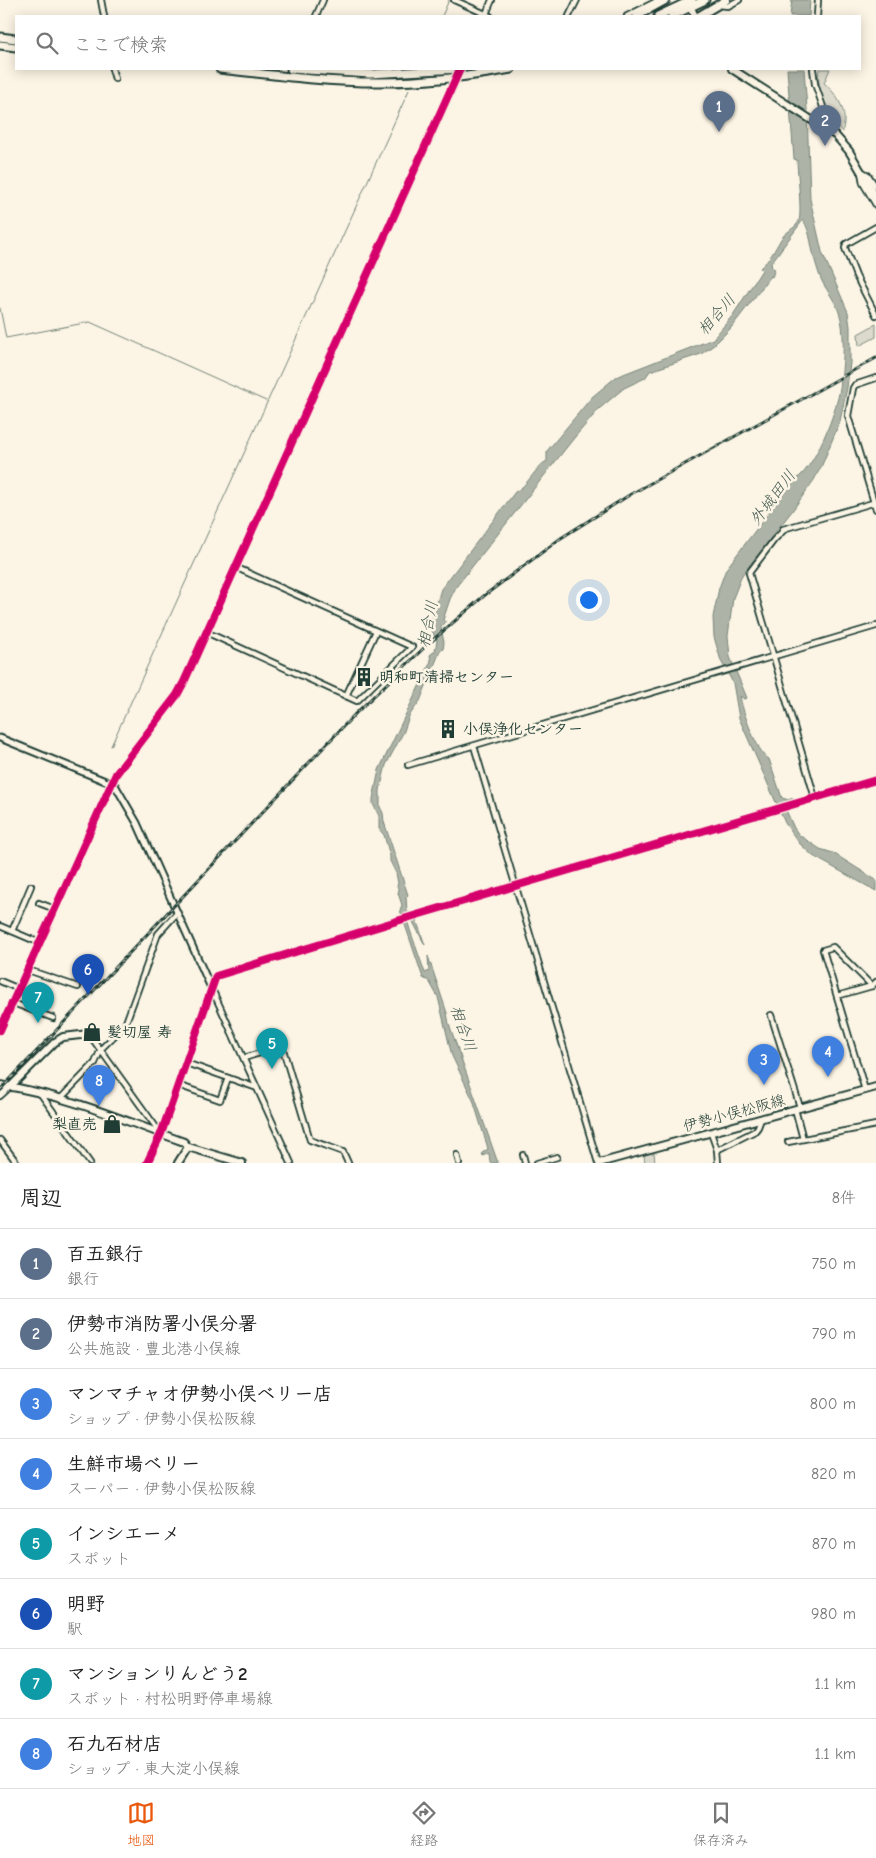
<!DOCTYPE html>
<html lang="ja">
<head>
<meta charset="utf-8">
<style>
  :root { --surface:#fff; --page:#f6f6f6; --text:#222; --muted:#767676; --line:#e0e0e0; --accent:#ea580c }
  body { margin:0; font-family:"Comic Neue","Klee One",sans-serif; background:var(--page); color:var(--text) }
  .you { position:absolute; left:588px; top:599px; width:18px; height:18px; margin:-12px; border:4px solid #fff; border-radius:50%; background:#1a73e8; box-shadow:0 0 0 8px #1a73e833 }
  .badge { display:grid; place-items:center; width:32px; height:32px; border-radius:50%; background:var(--accent); color:#fff; font-size:16px; font-weight:700 }
  .pin { position:absolute; translate:-50% -41px; filter:drop-shadow(0 1px 2px #0008) }
  .pin::after { content:''; position:absolute; top:26px; width:18px; height:15px; background:inherit; clip-path:polygon(0 0,100% 0,50% 100%) }
  .list { margin:0; padding:0; list-style:none }
  h2 { display:flex; justify-content:space-between; align-items:center; height:65px; margin:0; padding:0 20px; font-size:21px }
  h2 small { font-size:16px; font-weight:400; color:var(--muted) }
  .list li { display:grid; grid-template-columns:32px 1fr auto; gap:15px; align-items:center; box-sizing:border-box; height:70px; padding:0 20px; border-top:1px solid var(--line) }
  .list b { display:block; font-size:19px; white-space:nowrap }
  .list p { margin:0; font-size:16px; white-space:nowrap; color:var(--muted) }
  .list em { font-size:16px; font-style:normal; color:var(--muted) }
  .icon { flex:none; width:28px; height:28px; fill:none; stroke:currentColor; stroke-width:2; stroke-linecap:round; stroke-linejoin:round }
  .map { position:relative; flex:none; width:876px; height:1163px; overflow:hidden }
  .search { position:absolute; background:var(--surface); box-shadow:0 2px 12px #0003; left:15px; right:15px; top:15px; height:55px; display:flex; align-items:center; gap:12px; box-sizing:border-box; padding:0 18px; border-radius:0px; color:var(--muted); font-size:19px }
  .sheet { height:625px; background:var(--surface) }
  nav { display:flex; justify-content:space-around; align-items:center; box-sizing:border-box; height:70px; border-top:1px solid var(--line); background:var(--surface); font-size:14px; color:var(--muted) }
  nav a { display:grid; justify-items:center; gap:2px }
  nav .on { color:var(--accent) }
  .map>svg:first-child { display:block }
  .green { fill:#dcdacc; stroke:#7e8c80 }
  .water { fill:#aeb3a7; stroke:#758479 }
  .lines { fill:none; stroke-linecap:round; stroke-linejoin:round }
  .stream { stroke:#758479; stroke-width:1 }
  .minor-casing { stroke:#1f3d34; stroke-width:8 }
  .tertiary-casing { stroke:#1f3d34; stroke-width:9 }
  .secondary-casing { stroke:#1f3d34; stroke-width:10 }
  .trunk-casing { stroke:#1f3d34; stroke-width:11 }
  .minor { stroke:#fcf5e5; stroke-width:4.5 }
  .tertiary { stroke:#fcf5e5; stroke-width:5 }
  .secondary { stroke:#fcf5e5; stroke-width:6 }
  .trunk { stroke:#fcf5e5; stroke-width:7 }
  .rail-casing { stroke:#1f3d34; stroke-width:3 }
  .rail { stroke:#fcf5e5; stroke-width:1; stroke-dasharray:4; stroke-linecap:butt }
  .cycleway-casing { stroke:#fcf5e5; stroke-width:11 }
  .cycleway { stroke:#d6006c; stroke-width:8 }
  .labels { text-anchor:middle; stroke-width:5; stroke-linejoin:round; paint-order:stroke }
  .poi-label { font-size:15px; font-weight:bold; fill:#1f3d34; stroke:#fcf5e5; text-anchor:start }
  .street-label { font-size:15px; fill:#1f3d34; stroke:#fcf5e5 }
  .water-label { font-size:16px; font-style:italic; fill:#435a51; stroke:#fcf5e5 }
</style>
</head>
<body>
<div class="map">
<svg width="876" height="1163" viewBox="0 0 876 1163">
  <rect width="100%" height="100%" fill="#fcf5e5"/>
  <filter id="ink" filterUnits="userSpaceOnUse"><feTurbulence type="fractalNoise" baseFrequency=".02" numOctaves="2"/><feDisplacementMap in="SourceGraphic" scale="10" xChannelSelector="R" yChannelSelector="G"/><feConvolveMatrix kernelMatrix="1 2 1 2 8 2 1 2 1" color-interpolation-filters="sRGB"/></filter>
  <g filter="url(#ink)">
    <g class="green">
      <path d="M819,69h11l-6,14c14,12 25,30 18,49 -14,-16 -26,-42 -23,-63z"/>
      <polygon points="876,324 876,337 859,346 858,334"/>
      <polygon points="654,1152 655,1163 645,1163 644,1155"/>
    </g>
    <g class="water">
      <polygon points="792,0 810,0 809,16 790,16"/>
      <path d="M787,69h17l3,40 3,90 12,53 26,60 2,15v36l-3,25 -7,33 -18,44 -8,15 -22,31 -50,64 -9,23 -5,38 2,21 17,41 -3,1 -4,-3c2,14 17,57 29,63l13,39 7,2 3,-3 2,5 -8,8 8,18 5,7 21,14 13,4 43,27v11l-63,-35 -14,-13 -14,-20 -46,-105 -6,-35 -12,-22 -7,-24 -1,-20 6,-29 7,-19 67,-88c21,-9 44,-71 47,-93 3,-20 5,-49 1,-69 -3,-13 -10,-23 -17,-34 -4,-7 -6,-14 -8,-21 -5,-14 -5,-33 -13,-44l-32,43 1,5 3,1 -3,8 -1,-1 -41,53 -16,16 -13,9 -51,17 -5,7 -21,10 -25,21 -25,29 -118,149 -6,12 -7,21 3,2 -5,5 3,16 -1,6 -3,2 -20,50 -11,15 -5,15 -18,34 -6,25v17l3,6 1,9 24,73 -2,2 1,15 7,1 11,32 -13,-25 -4,3 2,7 15,43 4,-2 -1,-15 19,57 2,11 49,139h-8l-1,-10 -6,3 -1,-3 6,-4 -1,-4 -14,-45 -21,-44 -14,-59 -9,-16 -6,-3 -23,-68 2,-5 -4,-12 1,-3 -2,-4 1,-3 -2,-10 -6,-12v-5l-6,-21 -5,-6v-13l-6,-12v-5l6,-29 47,-98 5,-11 -1,-6 5,-4 2,-10 -6,-12 2,-2v-12l8,-26 74,-97c12,-5 22,-27 32,-31v-10l45,-54 24,-20 97,-38 20,-24 29,-45 -2,-2c10,-8 15,-19 21,-29 4,-7 13,-10 17,-16 5,-7 -1,-52 -1,-63l-3,-1z"/>
    </g>
    <g class="lines">
      <g class="stream">
        <polyline points="442,16 449,0"/>
        <polyline points="0,308 6,338 90,322 266,401"/>
        <polyline points="111,746 409,90"/>
      </g>
      <g class="minor-casing">
        <g id="minor">
          <polyline points="101,0 104,16"/>
          <polyline points="454,0 490,16"/>
          <polyline points="718,5 728,6 739,0"/>
          <polyline points="486,14 492,0"/>
          <polyline points="316,16 323,0"/>
          <polyline points="569,16 577,0"/>
          <polyline points="627,16 659,0"/>
          <polyline points="817,16 818,0"/>
          <polyline points="112,69 115,79"/>
          <polyline points="813,69 815,84 829,124 829,130"/>
          <polyline points="861,171 868,175 876,187"/>
          <polyline points="861,172 863,183 876,205"/>
          <polyline points="876,227 846,244 845,248 856,276 876,315"/>
          <polyline points="876,378 855,385 853,388 848,416 876,509"/>
          <polyline points="783,529 876,502"/>
          <polyline points="784,530 774,540 749,573 815,798"/>
          <polyline points="235,567 412,647 357,701 346,696"/>
          <polyline points="206,632 346,696 376,631"/>
          <polyline points="474,746 598,1163"/>
          <polyline points="408,765 876,626"/>
          <polyline points="39,903 55,909"/>
          <polyline points="0,926 40,943"/>
          <polyline points="12,931 31,886"/>
          <polyline points="28,970 78,987"/>
          <polyline points="0,981 19,989"/>
          <polyline points="212,989 291,1163"/>
          <polyline points="837,996 872,986 876,982"/>
          <polyline points="13,1003 53,1018"/>
          <polyline points="771,1015 800,1107"/>
          <polyline points="0,1030 111,784"/>
          <polyline points="89,1034 161,1134 147,1163"/>
          <polyline points="244,1058 282,1046 310,1140 343,1152 348,1163"/>
          <polyline points="186,1063 257,1088"/>
          <polyline points="178,1085 220,1100 228,1078"/>
          <polyline points="865,1090 823,950 833,947 872,986"/>
          <polyline points="40,1093 90,1163"/>
          <polyline points="0,1096 10,1087"/>
          <polyline points="61,1098 95,1063 101,1049 125,1025 158,934 177,913"/>
          <polyline points="795,1109 803,1139"/>
          <polyline points="711,1133 717,1150 718,1163"/>
          <polyline points="0,1140 17,1163"/>
          <polyline points="788,1142 876,1125"/>
          <polyline points="717,1150 755,1131 758,1127 761,1119"/>
          <polyline points="457,1155 459,1163"/>
          <polyline points="523,1155 525,1163"/>
          <polyline points="537,1163 557,1157"/>
        </g>
      </g>
      <g class="tertiary-casing">
        <g id="tertiary">
          <polyline points="485,16 486,14"/>
          <polyline points="0,738 115,785 137,823 211,988"/>
          <polyline points="111,784 116,774 177,695 184,682 458,75"/>
          <polyline points="161,1134 216,976 420,914 876,780"/>
        </g>
      </g>
      <g class="secondary-casing">
        <g id="secondary">
          <polyline points="692,10 695,16"/>
          <polyline points="732,69 835,135 849,151 876,197"/>
          <path d="M0,1085c63,9 123,35 184,57l4,5 54,16"/>
          <polyline points="10,1087 55,1042 63,1037 89,1034"/>
          <polyline points="178,1163 188,1147"/>
          <polyline points="599,1163 876,1087"/>
        </g>
      </g>
      <g class="trunk-casing">
        <g id="trunk">
          <polyline points="637,16 666,0"/>
          <polyline points="658,16 692,0"/>
          <polyline points="672,16 705,0"/>
          <polyline points="699,16 726,0"/>
          <polyline points="0,37 16,39"/>
          <polyline points="0,45 16,47"/>
          <path d="M220,69c53,6 106,13 159,13 44,0 89,-5 132,-13"/>
          <polyline points="291,69 370,74 459,69"/>
        </g>
      </g>
      <use href="#minor" class="minor"/>
      <use href="#tertiary" class="tertiary"/>
      <use href="#secondary" class="secondary"/>
      <use href="#trunk" class="trunk"/>
      <g class="rail-casing">
        <polyline id="rail" points="0,1090 356,713 427,645 485,595 561,538 631,494 876,358"/>
      </g>
      <use href="#rail" class="rail"/>
      <g class="cycleway-casing">
        <g id="cycleway">
          <polyline points="0,1030 116,774 177,695 184,682 460,69"/>
          <polyline points="147,1163 161,1134 216,976 420,914 876,780"/>
        </g>
      </g>
      <use href="#cycleway" class="cycleway"/>
    </g>
  </g>
  <defs>
    <g id="building-bare" transform="scale(1.5)"><path d="M-4-6H4V6H1V3H-1V6H-4ZM-2.5-4.3h1.7v1.8h-1.7ZM.8-4.3h1.7v1.8H.8ZM-2.5-1h1.7V.8h-1.7ZM.8-1h1.7V.8H.8Z" fill="#1f3d34" stroke="#fcf5e5" stroke-width="2.5" paint-order="stroke"/></g>
    <g id="shop-bare" transform="scale(1.5)"><path d="M-5-2.5h2.3a2.7 3.5 0 0 1 5.4 0H5L5.5 6h-11ZM-1.5-2.5h3a1.5 2.3 0 0 0-3 0Z" fill="#1f3d34" stroke="#fcf5e5" stroke-width="2.5" paint-order="stroke"/></g>
  </defs>
  <g fill-rule="evenodd">
    <use href="#building-bare" x="364" y="677"/>
    <use href="#building-bare" x="448" y="729"/>
    <use href="#shop-bare" x="92" y="1032"/>
    <use href="#shop-bare" x="112" y="1124"/>
  </g>
  <g class="labels">
    <g class="poi-label">
      <text x="379" y="682">明和町清掃センター</text>
      <text x="463" y="734">小俣浄化センター</text>
      <text x="107" y="1037">髪切屋 寿</text>
      <text x="97" y="1129" text-anchor="end">梨直売</text>
    </g>
    <g class="street-label">
      <text transform="translate(734 1113) rotate(-15)" y="5">伊勢小俣松阪線</text>
    </g>
    <g class="water-label">
      <text transform="translate(716 314) rotate(-49)" y="6">相合川</text>
      <text transform="translate(772 497) rotate(-53)" y="6">外城田川</text>
      <text transform="translate(427 624) rotate(-79)" y="6">相合川</text>
      <text transform="translate(464 1028) rotate(71)" y="6">相合川</text>
    </g>
  </g>
</svg>
<div class="you"></div>
<div class="pin badge" style="left:719px;top:132px;background:#5c6f8a">1</div>
<div class="pin badge" style="left:825px;top:146px;background:#5c6f8a">2</div>
<div class="pin badge" style="left:764px;top:1085px;background:#3f7fe0">3</div>
<div class="pin badge" style="left:828px;top:1077px;background:#3f7fe0">4</div>
<div class="pin badge" style="left:272px;top:1069px;background:#0f9aa8">5</div>
<div class="pin badge" style="left:88px;top:995px;background:#1a4fb4">6</div>
<div class="pin badge" style="left:38px;top:1023px;background:#0f9aa8">7</div>
<div class="pin badge" style="left:99px;top:1106px;background:#3f7fe0">8</div>
<div class="search"><svg class="icon" aria-label="search" viewBox="0 0 24 24"><circle cx="10" cy="10" r="6"/><path d="M15 15l6 6"/></svg>ここで検索</div>
</div>
<section class="sheet">
<h2>周辺<small>8件</small></h2>
<ul class="list">
<li><span class="badge" style="background:#5c6f8a">1</span><div><b>百五銀行</b><p>銀行</p></div><em>750 m</em></li>
<li><span class="badge" style="background:#5c6f8a">2</span><div><b>伊勢市消防署小俣分署</b><p>公共施設 · 豊北港小俣線</p></div><em>790 m</em></li>
<li><span class="badge" style="background:#3f7fe0">3</span><div><b>マンマチャオ伊勢小俣ベリー店</b><p>ショップ · 伊勢小俣松阪線</p></div><em>800 m</em></li>
<li><span class="badge" style="background:#3f7fe0">4</span><div><b>生鮮市場ベリー</b><p>スーパー · 伊勢小俣松阪線</p></div><em>820 m</em></li>
<li><span class="badge" style="background:#0f9aa8">5</span><div><b>インシエーメ</b><p>スポット</p></div><em>870 m</em></li>
<li><span class="badge" style="background:#1a4fb4">6</span><div><b>明野</b><p>駅</p></div><em>980 m</em></li>
<li><span class="badge" style="background:#0f9aa8">7</span><div><b>マンションりんどう2</b><p>スポット · 村松明野停車場線</p></div><em>1.1 km</em></li>
<li><span class="badge" style="background:#3f7fe0">8</span><div><b>石九石材店</b><p>ショップ · 東大淀小俣線</p></div><em>1.1 km</em></li>
</ul>
</section>
<nav>
<a class="on"><svg class="icon" aria-label="map" viewBox="0 0 24 24"><path d="M3 6l6-2 6 2 6-2v14l-6 2-6-2-6 2zM9 4v14M15 6v14"/></svg>地図</a>
<a><svg class="icon" aria-label="directions" viewBox="0 0 24 24"><path d="M12 3l9 9-9 9-9-9zM9 14v-3h6M13 9l2 2-2 2"/></svg>経路</a>
<a><svg class="icon" aria-label="saved" viewBox="0 0 24 24"><path d="M7 4h10v16l-5-4-5 4z"/></svg>保存済み</a>
</nav>
</body>
</html>
